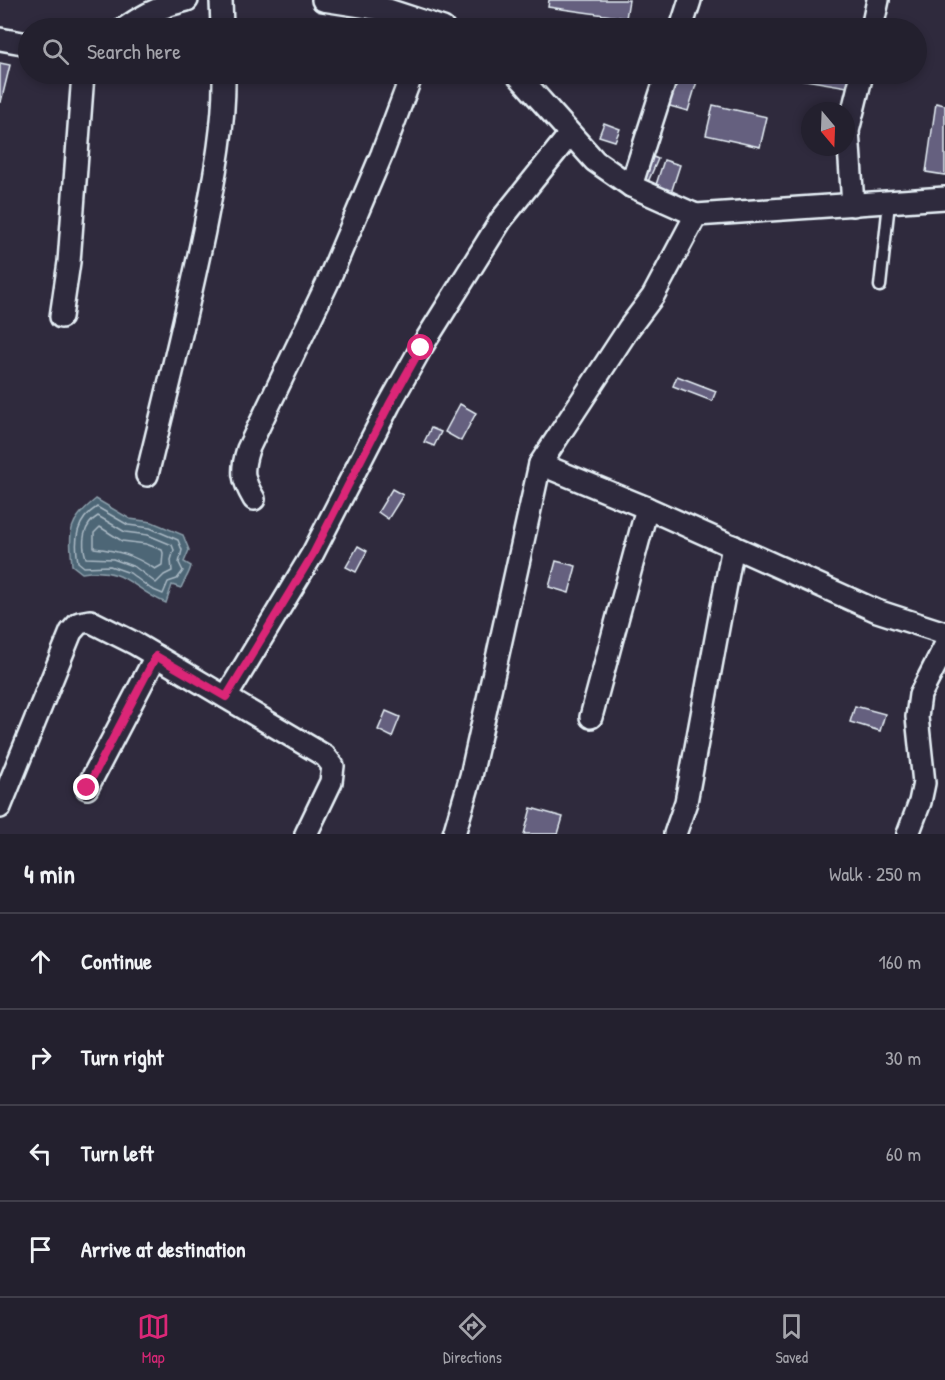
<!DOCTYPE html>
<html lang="en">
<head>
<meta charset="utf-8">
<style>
  :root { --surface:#23202e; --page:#2f2d3a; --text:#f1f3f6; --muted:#a3a3aa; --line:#403e4a; --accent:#db2777 }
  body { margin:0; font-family:"Patrick Hand",sans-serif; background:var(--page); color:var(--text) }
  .compass { position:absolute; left:801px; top:102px; width:54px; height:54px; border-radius:50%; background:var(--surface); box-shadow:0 3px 9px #0003; rotate:161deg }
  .stop { position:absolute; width:18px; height:18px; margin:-14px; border:4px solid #db2777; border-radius:50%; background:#fff }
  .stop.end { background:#db2777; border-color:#fff; box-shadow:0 2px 6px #0008 }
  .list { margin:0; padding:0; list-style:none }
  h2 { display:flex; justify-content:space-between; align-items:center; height:78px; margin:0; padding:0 24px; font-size:26px }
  h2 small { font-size:20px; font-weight:400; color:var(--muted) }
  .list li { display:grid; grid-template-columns:39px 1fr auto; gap:18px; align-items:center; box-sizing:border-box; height:96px; padding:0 24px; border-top:2px solid var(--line) }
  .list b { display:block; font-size:22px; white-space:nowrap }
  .list em { font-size:20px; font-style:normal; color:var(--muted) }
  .icon { flex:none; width:33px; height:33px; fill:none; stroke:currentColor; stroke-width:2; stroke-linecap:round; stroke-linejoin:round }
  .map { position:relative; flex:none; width:945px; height:834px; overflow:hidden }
  .search { position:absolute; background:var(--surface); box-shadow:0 3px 9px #0003; left:18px; right:18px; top:18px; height:66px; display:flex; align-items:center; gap:15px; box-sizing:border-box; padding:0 21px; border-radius:33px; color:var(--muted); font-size:22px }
  .sheet { height:462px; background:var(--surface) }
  nav { display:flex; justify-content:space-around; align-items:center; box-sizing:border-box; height:84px; border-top:2px solid var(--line); background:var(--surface); font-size:16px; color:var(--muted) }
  nav a { display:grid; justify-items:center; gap:3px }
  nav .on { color:var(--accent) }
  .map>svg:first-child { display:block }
  .water { fill:#4d6676; stroke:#8b9eaa; stroke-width:1.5 }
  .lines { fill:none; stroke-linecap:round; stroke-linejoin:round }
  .shore { stroke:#aab9c4; stroke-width:1.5 }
  .building { fill:#65617f; stroke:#e8f1f8; stroke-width:1.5 }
  .service-casing { stroke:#e8f1f8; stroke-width:15 }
  .minor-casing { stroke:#e8f1f8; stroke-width:26 }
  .service { stroke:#2f2a3d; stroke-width:10 }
  .minor { stroke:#2f2a3d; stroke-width:21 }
  .route { stroke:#db2777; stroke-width:8 }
</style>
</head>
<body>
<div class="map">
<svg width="945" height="834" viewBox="0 0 945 834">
  <rect width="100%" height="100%" fill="#2f2a3d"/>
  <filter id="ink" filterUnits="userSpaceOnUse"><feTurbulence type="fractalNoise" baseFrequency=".0167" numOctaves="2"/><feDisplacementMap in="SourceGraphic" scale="12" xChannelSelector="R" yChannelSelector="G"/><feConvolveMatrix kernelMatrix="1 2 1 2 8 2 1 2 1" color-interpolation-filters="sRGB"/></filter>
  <g filter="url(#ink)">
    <path class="water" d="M96,499l34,20 22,3 31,13 6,15 -5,12 7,4c-2,9 -7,14 -10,22l-9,-3 -6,18c-35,-14 -39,-37 -84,-30l-10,-8c-3,-35 -4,-44 24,-66z"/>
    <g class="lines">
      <g class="shore">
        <path d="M97,507l31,18 22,3 28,12 4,10 -3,13 4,8 -6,8 -9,3 -5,12 -12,-5 -21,-16 -20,-7 -26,1 -6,-5c-4,-23 -2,-42 19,-55z"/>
        <path d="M98,516l27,16 23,3 24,10 2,5 -3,10 1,11 -8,4 -8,8 -21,-16 -22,-8 -27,-1c-5,-16 -3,-33 12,-42z"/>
        <path d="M100,527l22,14 24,3 16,6 1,3 -1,12 -7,4c-22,-14 -35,-18 -61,-21v-15z"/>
      </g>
    </g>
    <g class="building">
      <polygon points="549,0 629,0 626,18 548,7"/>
      <polygon points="0,63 10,65 1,102 0,102"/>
      <polygon points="668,74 681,74 698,78 688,111 659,103"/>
      <polygon points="782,74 849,74 847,87 782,76"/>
      <polygon points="936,103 945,105 945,175 926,172"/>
      <polygon points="713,105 767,117 760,147 706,135"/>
      <polygon points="604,123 620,129 615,141 599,136"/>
      <polygon points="644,153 658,159 647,184 633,178"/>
      <polygon points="664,160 680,165 670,196 654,191"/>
      <polygon points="677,376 716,391 712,401 673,386"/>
      <polygon points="460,404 476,413 461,441 445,432"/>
      <polygon points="431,428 441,432 434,446 424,442"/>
      <polygon points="392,489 403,495 388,519 378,512"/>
      <polygon points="358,546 367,551 356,572 346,567"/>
      <polygon points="556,561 576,566 569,593 549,587"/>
      <polygon points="855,706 885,714 880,731 850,722"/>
      <polygon points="386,711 400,717 392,737 378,730"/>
      <polygon points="531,808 563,817 558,834 524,834"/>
    </g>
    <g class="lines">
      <g class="service-casing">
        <polyline id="service" points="880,286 889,203"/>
      </g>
      <g class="minor-casing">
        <g id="minor">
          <polyline points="221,0 222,28"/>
          <polyline points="323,0 388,10 443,28"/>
          <path d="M125,28c20,-14 38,-23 62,-28"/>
          <polyline points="681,28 690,0"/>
          <polyline points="872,28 878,0"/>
          <polyline points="0,39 28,44"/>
          <polyline points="517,74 595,161 631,186 696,215 945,198"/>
          <polyline points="631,186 667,74"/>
          <polyline points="853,205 848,131 862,74"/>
          <polyline points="61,317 69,262 83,74"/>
          <polyline points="540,464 647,508 877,611 945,633"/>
          <path d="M147,475c20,-81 40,-162 57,-244 10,-52 21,-104 20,-157"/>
          <path d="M254,499c-12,-20 -13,-28 -6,-50l79,-165 55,-130 30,-80"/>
          <polyline points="226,697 313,553 389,405 421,348 501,220 570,134"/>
          <polyline points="591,717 647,508"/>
          <polyline points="87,788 156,656"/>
          <polyline points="0,807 71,632 79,623 90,621 134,643 325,756 333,766 331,782 306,834"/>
          <polyline points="454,834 471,776 540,464 629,328 653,296 696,215"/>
          <polyline points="675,834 686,802 733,546"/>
          <polyline points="908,834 920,802 924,783 917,717 920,695 945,646"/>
        </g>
      </g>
      <use href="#service" class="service"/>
      <use href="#minor" class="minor"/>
    </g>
  </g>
  <g class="lines" filter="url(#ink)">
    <polyline class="route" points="87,788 156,656 226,697 313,554 389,405 421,348"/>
  </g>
</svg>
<svg class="compass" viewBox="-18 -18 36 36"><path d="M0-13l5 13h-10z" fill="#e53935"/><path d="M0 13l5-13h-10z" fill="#a3a3aa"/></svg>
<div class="stop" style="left:421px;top:348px"></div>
<div class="stop end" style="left:87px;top:788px"></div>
<div class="search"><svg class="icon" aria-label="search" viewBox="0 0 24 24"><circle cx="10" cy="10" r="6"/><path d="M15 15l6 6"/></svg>Search here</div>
</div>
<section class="sheet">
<h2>4 min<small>Walk · 250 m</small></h2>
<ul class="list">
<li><svg class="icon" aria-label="ahead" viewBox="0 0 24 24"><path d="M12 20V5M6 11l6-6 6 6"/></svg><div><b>Continue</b></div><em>160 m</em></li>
<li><svg class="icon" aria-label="right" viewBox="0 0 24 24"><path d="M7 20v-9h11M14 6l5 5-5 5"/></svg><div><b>Turn right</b></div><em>30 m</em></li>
<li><svg class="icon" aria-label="left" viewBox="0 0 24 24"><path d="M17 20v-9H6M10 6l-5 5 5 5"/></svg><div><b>Turn left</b></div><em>60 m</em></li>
<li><svg class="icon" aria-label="arrive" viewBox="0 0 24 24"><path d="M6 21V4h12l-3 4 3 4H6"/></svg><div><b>Arrive at destination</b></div></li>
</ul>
</section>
<nav>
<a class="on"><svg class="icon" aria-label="map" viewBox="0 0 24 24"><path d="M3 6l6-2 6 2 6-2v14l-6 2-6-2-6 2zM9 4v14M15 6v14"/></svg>Map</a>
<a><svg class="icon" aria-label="directions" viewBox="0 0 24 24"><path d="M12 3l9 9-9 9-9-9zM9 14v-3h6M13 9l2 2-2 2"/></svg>Directions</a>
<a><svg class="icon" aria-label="saved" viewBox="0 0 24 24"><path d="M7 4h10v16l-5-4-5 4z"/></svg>Saved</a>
</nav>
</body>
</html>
